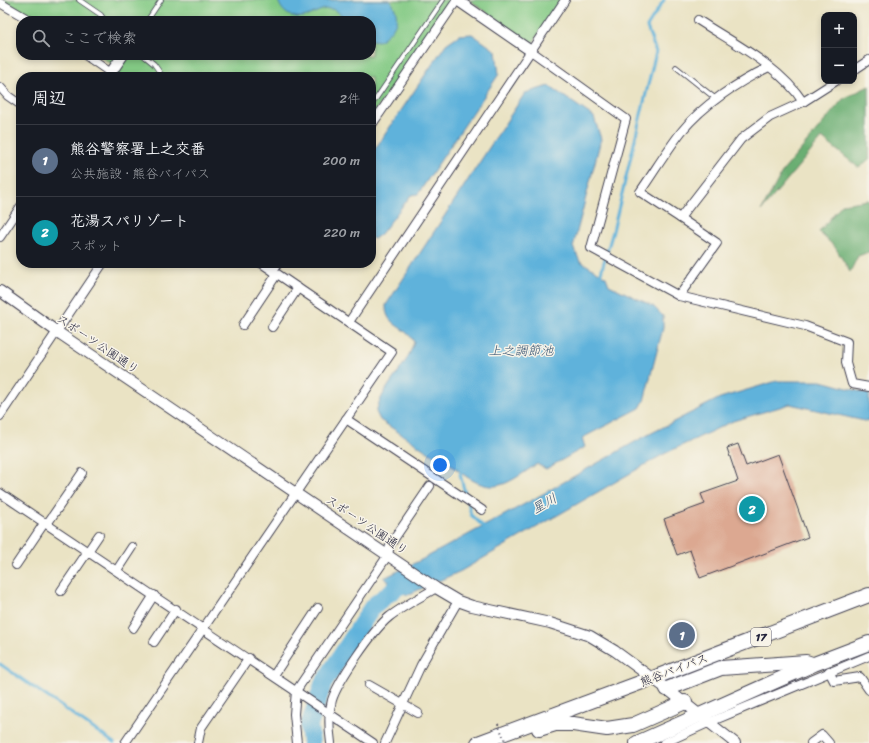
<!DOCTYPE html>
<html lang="ja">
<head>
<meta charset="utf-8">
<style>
  :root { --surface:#171b24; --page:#20242c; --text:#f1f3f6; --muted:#9ea1a6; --line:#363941; --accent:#d690ce }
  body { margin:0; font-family:Sriracha,"Klee One",sans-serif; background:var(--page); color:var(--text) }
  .controls { position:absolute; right:12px; top:12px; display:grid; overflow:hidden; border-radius:8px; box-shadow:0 2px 6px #0003 }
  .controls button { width:36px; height:36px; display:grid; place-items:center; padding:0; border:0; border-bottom:1px solid var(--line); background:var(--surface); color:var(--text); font:20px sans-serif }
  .you { position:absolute; left:440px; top:465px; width:14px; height:14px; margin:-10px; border:3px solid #fff; border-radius:50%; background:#1a73e8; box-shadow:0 0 0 6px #1a73e833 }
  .badge { display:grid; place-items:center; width:26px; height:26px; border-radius:50%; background:var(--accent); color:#fff; font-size:13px; font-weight:700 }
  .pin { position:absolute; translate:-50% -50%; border:2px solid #fff; box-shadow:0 1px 4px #0006 }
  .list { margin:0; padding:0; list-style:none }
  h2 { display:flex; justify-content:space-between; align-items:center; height:52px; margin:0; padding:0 16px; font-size:17px }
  h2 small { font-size:13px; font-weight:400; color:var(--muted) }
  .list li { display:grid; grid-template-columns:26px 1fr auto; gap:12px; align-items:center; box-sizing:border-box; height:72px; padding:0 16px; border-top:1px solid var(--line) }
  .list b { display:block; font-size:15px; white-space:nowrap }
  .list p { margin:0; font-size:13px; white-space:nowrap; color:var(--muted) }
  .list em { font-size:13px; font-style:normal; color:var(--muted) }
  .icon { flex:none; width:22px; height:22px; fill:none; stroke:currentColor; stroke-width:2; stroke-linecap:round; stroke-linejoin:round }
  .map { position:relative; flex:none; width:869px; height:743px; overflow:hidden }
  .search { position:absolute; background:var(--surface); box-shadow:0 2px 6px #0003; left:16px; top:16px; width:360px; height:44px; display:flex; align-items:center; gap:10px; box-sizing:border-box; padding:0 14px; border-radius:16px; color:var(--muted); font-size:15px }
  .panel { position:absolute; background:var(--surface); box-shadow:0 2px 6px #0003; left:16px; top:72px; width:360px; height:196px; border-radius:16px }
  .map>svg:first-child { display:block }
  .green { fill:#84ca85; stroke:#537660 }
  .forest { fill:#6bae72; stroke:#466856 }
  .water { fill:#5fb2db; stroke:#406a8b }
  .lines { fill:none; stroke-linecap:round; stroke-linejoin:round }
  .stream { stroke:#5fb2db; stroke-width:3 }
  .river { stroke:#5fb2db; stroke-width:18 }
  .building { fill:#dca891 }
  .service-casing { stroke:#403f50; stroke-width:5.5 }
  .minor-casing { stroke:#403f50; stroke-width:10 }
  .tertiary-casing { stroke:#403f50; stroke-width:12 }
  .trunk-casing { stroke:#403f50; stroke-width:16 }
  .service { stroke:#fff; stroke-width:4 }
  .minor { stroke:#fff; stroke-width:8 }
  .tertiary { stroke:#fff; stroke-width:10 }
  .trunk { stroke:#fff; stroke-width:14 }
  .path-bridge { stroke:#403f50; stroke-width:2; stroke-dasharray:1 3; stroke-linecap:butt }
  .labels { text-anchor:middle; stroke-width:3; stroke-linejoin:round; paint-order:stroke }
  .shield { fill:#f7f3e8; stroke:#62616f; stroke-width:1 }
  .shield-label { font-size:11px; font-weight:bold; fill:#22223b }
  .street-label { font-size:12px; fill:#22223b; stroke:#f7f3e8 }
  .water-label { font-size:13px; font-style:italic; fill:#375473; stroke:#f7f3e8 }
</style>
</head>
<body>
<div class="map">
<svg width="869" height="743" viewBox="0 0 869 743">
  <rect width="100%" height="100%" fill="#f7f3e8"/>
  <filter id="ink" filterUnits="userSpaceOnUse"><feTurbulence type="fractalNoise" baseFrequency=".025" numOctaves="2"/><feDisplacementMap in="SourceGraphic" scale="8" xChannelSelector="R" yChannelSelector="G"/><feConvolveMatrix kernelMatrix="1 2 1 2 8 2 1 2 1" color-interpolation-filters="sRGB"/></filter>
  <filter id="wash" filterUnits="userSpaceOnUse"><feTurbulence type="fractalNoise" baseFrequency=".012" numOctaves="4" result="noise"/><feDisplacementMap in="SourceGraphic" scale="16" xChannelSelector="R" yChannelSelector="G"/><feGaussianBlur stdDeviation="0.9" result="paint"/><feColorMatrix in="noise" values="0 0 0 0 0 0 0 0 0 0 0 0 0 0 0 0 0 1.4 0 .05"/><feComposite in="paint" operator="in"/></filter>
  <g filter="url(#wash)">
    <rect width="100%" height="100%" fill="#eae3c4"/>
    <g class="green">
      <polygon points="1,0 451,0 371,118 371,77 112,77 118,68 98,55 371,55 371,21 43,21"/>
      <polygon points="469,0 561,0 532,44"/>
    </g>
    <g class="forest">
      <polygon points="869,86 869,159 859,168 822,138 761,211 783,171 843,99"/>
      <polygon points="869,200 869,252 858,256 850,272 835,247 819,232 842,204"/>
    </g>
    <g class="water">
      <path d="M278,0h112c13,18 5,30 -11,41l-8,-1v-19h-24c-3,-3 -8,-9 -12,-11 -16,-6 -27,14 -46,5 -6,-4 -9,-8 -11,-15z"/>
      <polygon points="472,34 496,51 499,74 418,194 411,195 381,234 374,239 371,238 371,155 446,44 459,35"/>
      <path d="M549,86l45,31 7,22 -28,108 7,14 26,16 3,8 44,21 10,10v12l-19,73 -4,7 -58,30 3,9 -39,22 -9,-5c-11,7 -25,18 -37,21 -22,7 -49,-20 -63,-33l-3,4 -54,-36 -4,-8c6,-26 31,-44 38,-70 -9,-17 -29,-15 -28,-37l139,-212z"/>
      <polygon points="777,381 822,381 869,394 869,422 790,404 733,421 662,455 461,571 407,595 384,578 425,558 532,500 640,439 720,398"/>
    </g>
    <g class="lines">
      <g class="stream">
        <polyline points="600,276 613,231 656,52 647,27 664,0"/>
        <polyline points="462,472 460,474 466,497"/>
        <polyline points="468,502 471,515 485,528"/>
        <polyline points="0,664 114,743"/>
      </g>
      <polyline class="river" points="311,743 309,726 323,684 373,606 397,587 420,578"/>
    </g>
    <g id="blocks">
      <polygon class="building" points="738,444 746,466 778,454 808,537 700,578 690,550 677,555 664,519 705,504 701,494 738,481 727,448"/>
    </g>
  </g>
  <g filter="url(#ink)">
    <use href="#blocks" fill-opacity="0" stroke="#403f50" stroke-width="1"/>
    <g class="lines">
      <g class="service-casing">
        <g id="service">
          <polyline points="79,0 101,15 105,21"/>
          <polyline points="147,21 161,0"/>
          <polyline points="143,55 154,64 163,77"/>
          <polyline points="676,67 716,99"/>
          <polyline points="371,106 443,0"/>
        </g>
      </g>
      <g class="minor-casing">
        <g id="minor">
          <polyline points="0,3 31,21"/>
          <path d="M698,20c35,23 82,46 105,82"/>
          <polyline points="531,51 626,119 591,248 679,296 805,326 847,342 846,363 852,384 869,387"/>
          <polyline points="85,55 111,73"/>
          <polyline points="854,70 869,60"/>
          <polyline points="0,87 8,96 21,105"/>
          <polyline points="371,126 457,0"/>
          <path d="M680,218l-40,-26c14,-20 27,-42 42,-61 21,-26 56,-49 87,-64"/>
          <polyline points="0,237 21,206"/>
          <polyline points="261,263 273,271 278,263"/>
          <polyline points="679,296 717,243 680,218 741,139 770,117 803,102 836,81"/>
          <polyline points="349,322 565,0"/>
          <polyline points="243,325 277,274"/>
          <polyline points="272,327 298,288"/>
          <polyline points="0,416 103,263"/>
          <polyline points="346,419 482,510"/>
          <polyline points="0,493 373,743"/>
          <polyline points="47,524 82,473"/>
          <polyline points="16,565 45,522"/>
          <polyline points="117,570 132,547"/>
          <polyline points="61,591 99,535"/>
          <polyline points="133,628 154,595"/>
          <polyline points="154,642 176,609"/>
          <polyline points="829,671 834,681 860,677 869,690"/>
          <polyline points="274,675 318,608"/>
          <polyline points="369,685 418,713"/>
          <polyline points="125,743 392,352 273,271"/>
          <polyline points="198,743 201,728 249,658"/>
          <polyline points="297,743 294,714 296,691 388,555 390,545 430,486"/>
          <path d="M331,743c-2,-14 -3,-29 1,-43 6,-19 41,-70 57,-83 14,-11 32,-20 47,-29"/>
          <polyline points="385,743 421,665 458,601"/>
          <polyline points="664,743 710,722 869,656"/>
          <polyline points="811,743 822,735 829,743"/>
        </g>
      </g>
      <g class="tertiary-casing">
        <g id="tertiary">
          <polyline points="457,0 531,51"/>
          <polyline points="108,77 123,55"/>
          <polyline points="0,291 56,331 436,588 458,601 472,606 550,623 590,636 615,651 667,689 735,743"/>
        </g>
      </g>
      <g class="trunk-casing">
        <g id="trunk">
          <polyline points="667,689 721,668 806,662 812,664"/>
          <polyline points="539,729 555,724 573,724 607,729 633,725 685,702"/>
          <polyline points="478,743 653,678 869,595"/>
          <polyline points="637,743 814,664 869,643"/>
        </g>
      </g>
      <use href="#service" class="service"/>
      <use href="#minor" class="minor"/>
      <use href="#tertiary" class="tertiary"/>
      <use href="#trunk" class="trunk"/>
      <polyline class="path-bridge" points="498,724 506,743"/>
    </g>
  </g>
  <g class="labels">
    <rect class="shield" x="751" y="628" width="20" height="18" rx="3"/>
    <g class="shield-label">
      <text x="761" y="641">17</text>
    </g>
    <g class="street-label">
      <text transform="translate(98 344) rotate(34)" y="4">スポーツ公園通り</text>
      <text transform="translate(367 525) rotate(34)" y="4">スポーツ公園通り</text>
      <text transform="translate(674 670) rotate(-21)" y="4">熊谷バイパス</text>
    </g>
    <g class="water-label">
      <text x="521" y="355">上之調節池</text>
      <text transform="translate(544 503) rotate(-29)" y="5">星川</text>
    </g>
  </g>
</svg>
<div class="controls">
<button>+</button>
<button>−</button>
</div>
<div class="you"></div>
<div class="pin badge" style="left:682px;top:635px;background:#5c6f8a">1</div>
<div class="pin badge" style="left:752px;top:509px;background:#0f9aa8">2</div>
<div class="search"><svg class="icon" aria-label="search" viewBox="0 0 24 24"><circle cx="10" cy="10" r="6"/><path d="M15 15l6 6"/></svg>ここで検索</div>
<section class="panel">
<h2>周辺<small>2件</small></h2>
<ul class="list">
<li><span class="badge" style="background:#5c6f8a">1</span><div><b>熊谷警察署上之交番</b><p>公共施設 · 熊谷バイパス</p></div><em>200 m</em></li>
<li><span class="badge" style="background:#0f9aa8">2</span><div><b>花湯スパリゾート</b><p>スポット</p></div><em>220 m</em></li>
</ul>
</section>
</div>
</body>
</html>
